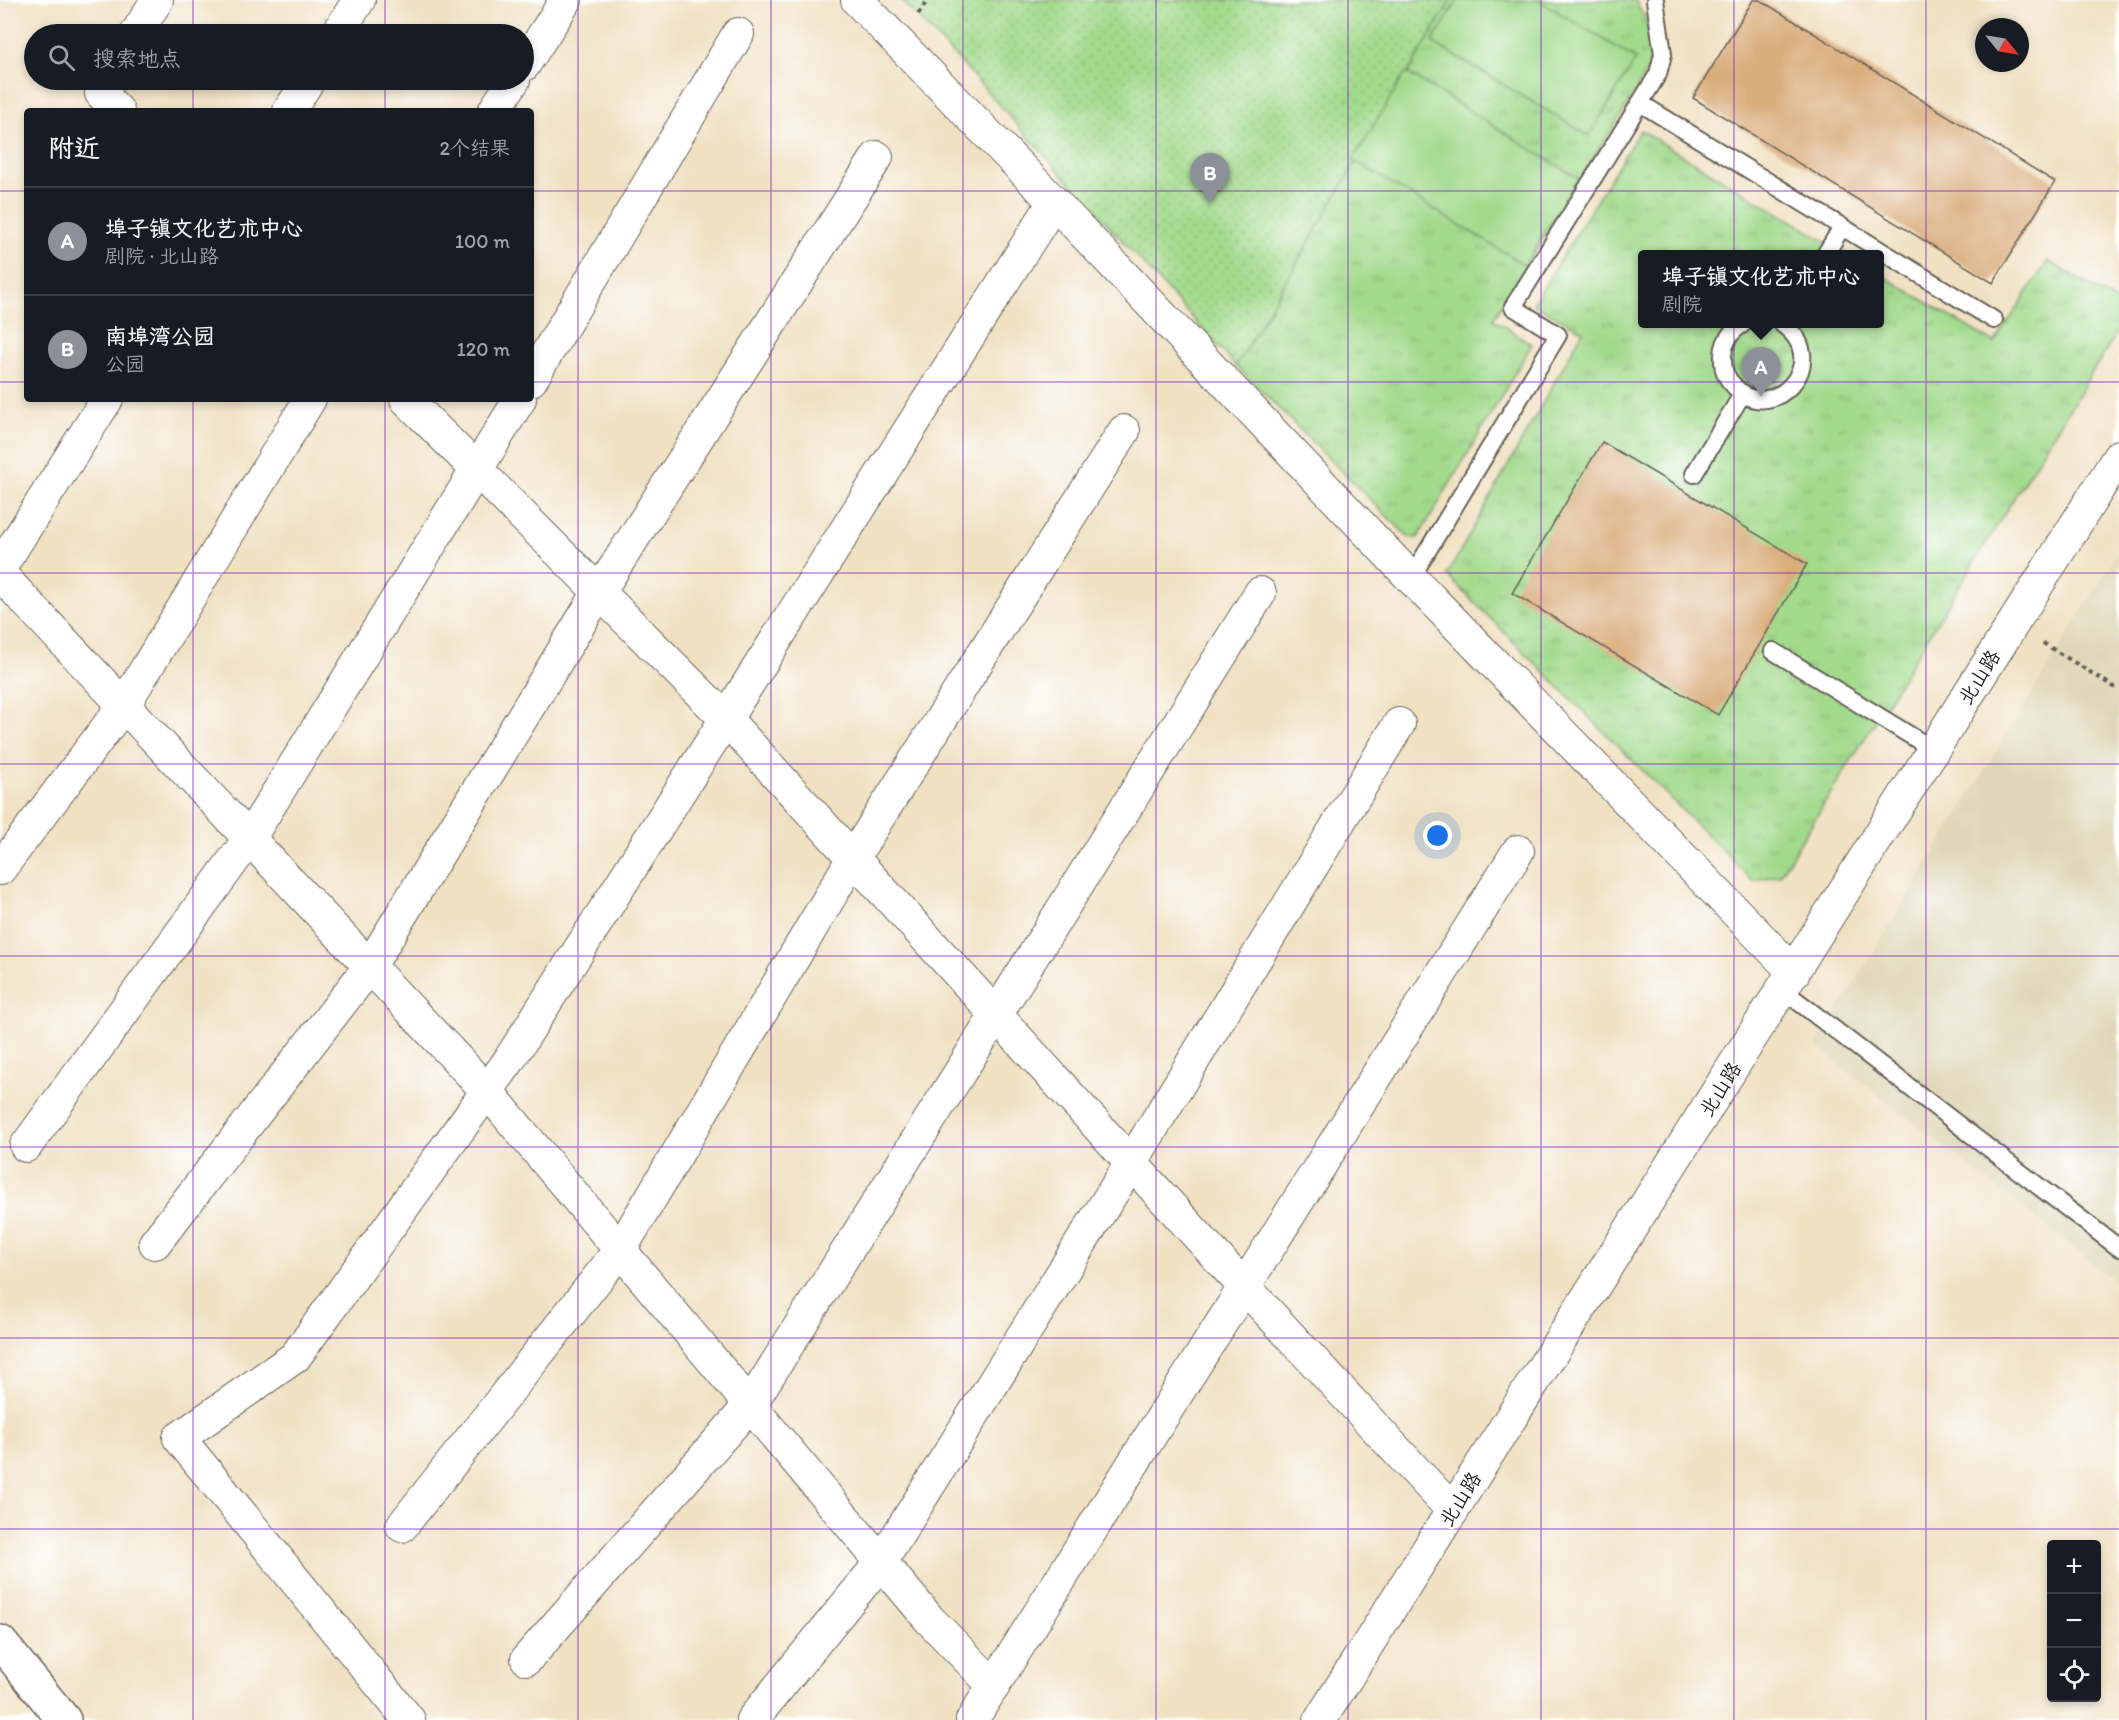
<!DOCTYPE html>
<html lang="zh">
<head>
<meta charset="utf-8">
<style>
  :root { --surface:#171b24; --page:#242831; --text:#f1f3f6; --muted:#9ea1a6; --line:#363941; --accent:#8c9099 }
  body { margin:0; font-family:Itim,"LXGW WenKai TC",sans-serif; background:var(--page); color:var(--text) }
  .controls { position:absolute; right:18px; bottom:18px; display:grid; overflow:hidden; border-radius:6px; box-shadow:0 3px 9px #0003 }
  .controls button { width:54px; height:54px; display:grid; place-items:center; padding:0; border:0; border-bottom:2px solid var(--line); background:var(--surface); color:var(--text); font:30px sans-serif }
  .compass { position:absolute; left:1975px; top:18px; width:54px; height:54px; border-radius:50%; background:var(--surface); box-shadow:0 3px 9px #0003; rotate:120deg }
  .you { position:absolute; left:1438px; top:836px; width:21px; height:21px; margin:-15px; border:4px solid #fff; border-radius:50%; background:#1a73e8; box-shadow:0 0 0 9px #1a73e833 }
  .badge { display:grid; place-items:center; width:39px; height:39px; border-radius:50%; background:var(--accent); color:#fff; font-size:20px; font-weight:700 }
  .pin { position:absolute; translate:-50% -50px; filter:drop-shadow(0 2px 3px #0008) }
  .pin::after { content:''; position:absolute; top:32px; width:21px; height:18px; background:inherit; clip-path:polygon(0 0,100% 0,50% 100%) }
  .popup { position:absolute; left:1638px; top:250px; width:246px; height:78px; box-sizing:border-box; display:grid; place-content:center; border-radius:6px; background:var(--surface); filter:drop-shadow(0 2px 4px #0005); font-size:20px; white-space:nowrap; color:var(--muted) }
  .popup b { font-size:22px; color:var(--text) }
  .popup::after { content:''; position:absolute; left:50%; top:100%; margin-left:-12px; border:12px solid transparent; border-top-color:var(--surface) }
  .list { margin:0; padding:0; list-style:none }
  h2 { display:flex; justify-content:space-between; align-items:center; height:78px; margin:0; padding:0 24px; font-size:26px }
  h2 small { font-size:20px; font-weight:400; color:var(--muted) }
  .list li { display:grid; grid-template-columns:39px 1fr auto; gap:18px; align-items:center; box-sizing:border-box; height:108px; padding:0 24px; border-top:2px solid var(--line) }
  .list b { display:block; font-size:22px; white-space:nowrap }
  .list p { margin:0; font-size:20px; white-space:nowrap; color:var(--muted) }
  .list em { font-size:20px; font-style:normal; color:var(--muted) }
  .icon { flex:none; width:33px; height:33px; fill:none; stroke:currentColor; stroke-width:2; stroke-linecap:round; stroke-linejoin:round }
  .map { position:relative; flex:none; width:2119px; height:1720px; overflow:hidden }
  .search { position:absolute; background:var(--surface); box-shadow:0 3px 9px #0003; left:24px; top:24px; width:510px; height:66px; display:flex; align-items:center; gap:15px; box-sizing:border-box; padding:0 21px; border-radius:33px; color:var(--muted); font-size:22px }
  .panel { position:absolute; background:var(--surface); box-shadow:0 3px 9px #0003; left:24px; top:108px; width:510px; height:294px; border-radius:6px }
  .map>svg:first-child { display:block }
  .built { fill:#dfd7b7 }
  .grass { fill:url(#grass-tufts); stroke:#5f7b54; stroke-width:1.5 }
  .park { fill:url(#park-dots); stroke:#5f7b54; stroke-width:1.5 }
  .pitch { fill:#a2da8c; stroke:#5f7b54; stroke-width:1.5 }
  .building { fill:#daad7d }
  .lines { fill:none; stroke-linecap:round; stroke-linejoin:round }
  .service-casing { stroke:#666156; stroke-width:20 }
  .minor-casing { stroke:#666156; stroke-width:34 }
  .trunk-casing { stroke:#666156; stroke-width:36 }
  .path { stroke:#666156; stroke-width:4; stroke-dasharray:4.5 4.5; stroke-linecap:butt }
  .service { stroke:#fff; stroke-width:16 }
  .minor { stroke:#fff; stroke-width:32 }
  .trunk { stroke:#fff; stroke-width:33 }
  .grid { fill:none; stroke:#7b2cbf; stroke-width:1.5; stroke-opacity:0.55 }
  .labels { text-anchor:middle; stroke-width:4.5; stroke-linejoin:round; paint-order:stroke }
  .street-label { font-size:20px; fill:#1c1c1c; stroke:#fff }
</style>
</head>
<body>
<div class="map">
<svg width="2119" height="1720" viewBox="0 0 2119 1720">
  <defs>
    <pattern id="grass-tufts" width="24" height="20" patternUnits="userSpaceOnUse" patternTransform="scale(1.5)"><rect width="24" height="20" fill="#a2da8c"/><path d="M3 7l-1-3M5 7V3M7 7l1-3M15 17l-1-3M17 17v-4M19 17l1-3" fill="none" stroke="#8bba78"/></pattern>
    <pattern id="park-dots" width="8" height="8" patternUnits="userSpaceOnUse" patternTransform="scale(1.5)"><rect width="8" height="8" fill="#a2da8c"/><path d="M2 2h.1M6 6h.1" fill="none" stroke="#8bba78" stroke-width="1.8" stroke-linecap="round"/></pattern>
  </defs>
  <rect width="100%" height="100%" fill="#fff"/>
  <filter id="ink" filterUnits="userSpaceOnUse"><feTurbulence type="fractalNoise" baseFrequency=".0167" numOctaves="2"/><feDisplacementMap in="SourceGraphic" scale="12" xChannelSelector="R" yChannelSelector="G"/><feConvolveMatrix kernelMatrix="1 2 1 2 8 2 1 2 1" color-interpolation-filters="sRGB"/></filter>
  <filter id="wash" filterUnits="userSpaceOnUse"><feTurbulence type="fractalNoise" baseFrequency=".008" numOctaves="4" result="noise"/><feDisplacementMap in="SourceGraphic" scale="24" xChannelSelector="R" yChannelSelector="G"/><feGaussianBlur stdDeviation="1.35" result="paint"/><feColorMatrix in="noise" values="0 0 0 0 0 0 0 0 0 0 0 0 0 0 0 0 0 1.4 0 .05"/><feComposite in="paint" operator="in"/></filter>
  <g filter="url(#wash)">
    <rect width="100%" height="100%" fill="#f0e1c3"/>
    <polygon class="built" points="2119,551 2119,1284 1816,1046"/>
    <g class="grass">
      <polygon points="1451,0 1635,0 1647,22 1652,61 1636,91 1493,319 1532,344 1418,538 1408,537 1236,366"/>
      <polygon points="1640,130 1847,254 1642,255 1642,324 1880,324 1880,274 1994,343 2048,261 2119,303 2119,329 1780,875 1753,881 1447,575 1583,331 1533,304"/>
    </g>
    <polygon class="park" points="901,0 1451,0 1236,366 964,66"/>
    <g class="pitch">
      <polygon points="1458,0 1538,0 1636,59 1589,136 1432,42"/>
      <polygon points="1406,72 1578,178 1525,265 1353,160"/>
    </g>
    <g id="blocks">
      <g class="building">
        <polygon points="1753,0 1760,0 2055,182 1993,283 1693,98"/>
        <polygon points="1602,442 1807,564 1718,715 1512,593"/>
      </g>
    </g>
  </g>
  <g filter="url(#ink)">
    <use href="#blocks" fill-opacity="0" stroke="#666156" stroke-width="1.5"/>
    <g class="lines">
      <g class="service-casing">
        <g id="service">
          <polyline points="1640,103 1994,320"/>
          <polyline points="1825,255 1842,227"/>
          <path d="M1743,324c-14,8 -21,21 -20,38 0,9 4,17 11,24 35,42 102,-24 48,-62"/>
          <polyline points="1694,474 1743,393"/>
          <polyline points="1411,578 1558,335 1513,307 1658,74 1663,54 1655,0"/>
          <polyline points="1773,651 1934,750"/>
          <polyline points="1783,990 2119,1248"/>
        </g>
      </g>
      <g class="minor-casing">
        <g id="minor">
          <polyline points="857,0 1054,202 1411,578 1794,972"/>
          <polyline points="136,34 157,0"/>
          <polyline points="337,34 359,0"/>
          <polyline points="524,65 566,0"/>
          <polyline points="109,80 101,93 118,111"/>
          <polyline points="289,111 309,80"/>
          <polyline points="494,111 514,80"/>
          <polyline points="531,380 738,34"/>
          <polyline points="406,399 726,719 1228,1269 1453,1511"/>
          <polyline points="0,568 107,399"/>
          <polyline points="0,574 487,1091 929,1619 994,1686"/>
          <polyline points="0,869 124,705 310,399"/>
          <polyline points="26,1146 249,839 520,399"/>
          <polyline points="155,1243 370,966 599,592 877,157"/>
          <polyline points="402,1526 620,1250 853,858 1124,431"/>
          <polyline points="527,1659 750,1405 996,1015 1260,593"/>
          <polyline points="409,1720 179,1438 295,1357 508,1062 1054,202"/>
          <polyline points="752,1720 881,1562 1131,1163 1399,724"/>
          <polyline points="972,1720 1518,851"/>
          <polyline points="1320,1720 2119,456"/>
        </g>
      </g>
      <g class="trunk-casing">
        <polyline id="trunk" points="0,1642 64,1720"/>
      </g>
      <g class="path">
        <polyline points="918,14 928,0"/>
        <polyline points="2043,643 2119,690"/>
      </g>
      <use href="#service" class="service"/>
      <use href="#minor" class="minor"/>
      <use href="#trunk" class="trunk"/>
    </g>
  </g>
  <path class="grid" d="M193,0v34M385,0v34M578,0v1720M771,0v1720M963,0v1720M1156,0v1720M1348,0v1720M1541,0v1720M1734,0v1720M1926,0v1720M193,80v31M385,80v31M0,191h27M531,191h1588M0,382h27M531,382h1588M193,399v1321M385,399v1321M0,573h2119M0,764h2119M0,956h2119M0,1147h2119M0,1338h2119M0,1529h2119"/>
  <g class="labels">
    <g class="street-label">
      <text transform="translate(1979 677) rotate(-58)" y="7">北山路</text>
      <text transform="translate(1720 1089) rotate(-58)" y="7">北山路</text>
      <text transform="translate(1460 1499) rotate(-58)" y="7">北山路</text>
    </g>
  </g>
</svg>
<div class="controls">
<button>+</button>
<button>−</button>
<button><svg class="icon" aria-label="locate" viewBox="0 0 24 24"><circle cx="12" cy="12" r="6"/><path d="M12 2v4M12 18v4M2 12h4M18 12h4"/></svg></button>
</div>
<svg class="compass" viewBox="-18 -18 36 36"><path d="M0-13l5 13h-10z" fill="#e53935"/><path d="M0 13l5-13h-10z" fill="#9ea1a6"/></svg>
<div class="you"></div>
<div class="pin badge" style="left:1761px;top:397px">A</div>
<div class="popup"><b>埠子镇文化艺术中心</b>剧院</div>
<div class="pin badge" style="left:1210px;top:203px">B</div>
<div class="search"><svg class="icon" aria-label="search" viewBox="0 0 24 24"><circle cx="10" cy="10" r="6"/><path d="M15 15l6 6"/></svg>搜索地点</div>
<section class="panel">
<h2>附近<small>2个结果</small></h2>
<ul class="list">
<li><span class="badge">A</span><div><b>埠子镇文化艺术中心</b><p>剧院 · 北山路</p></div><em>100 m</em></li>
<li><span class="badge">B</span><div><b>南埠湾公园</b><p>公园</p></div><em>120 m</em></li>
</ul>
</section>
</div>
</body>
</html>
